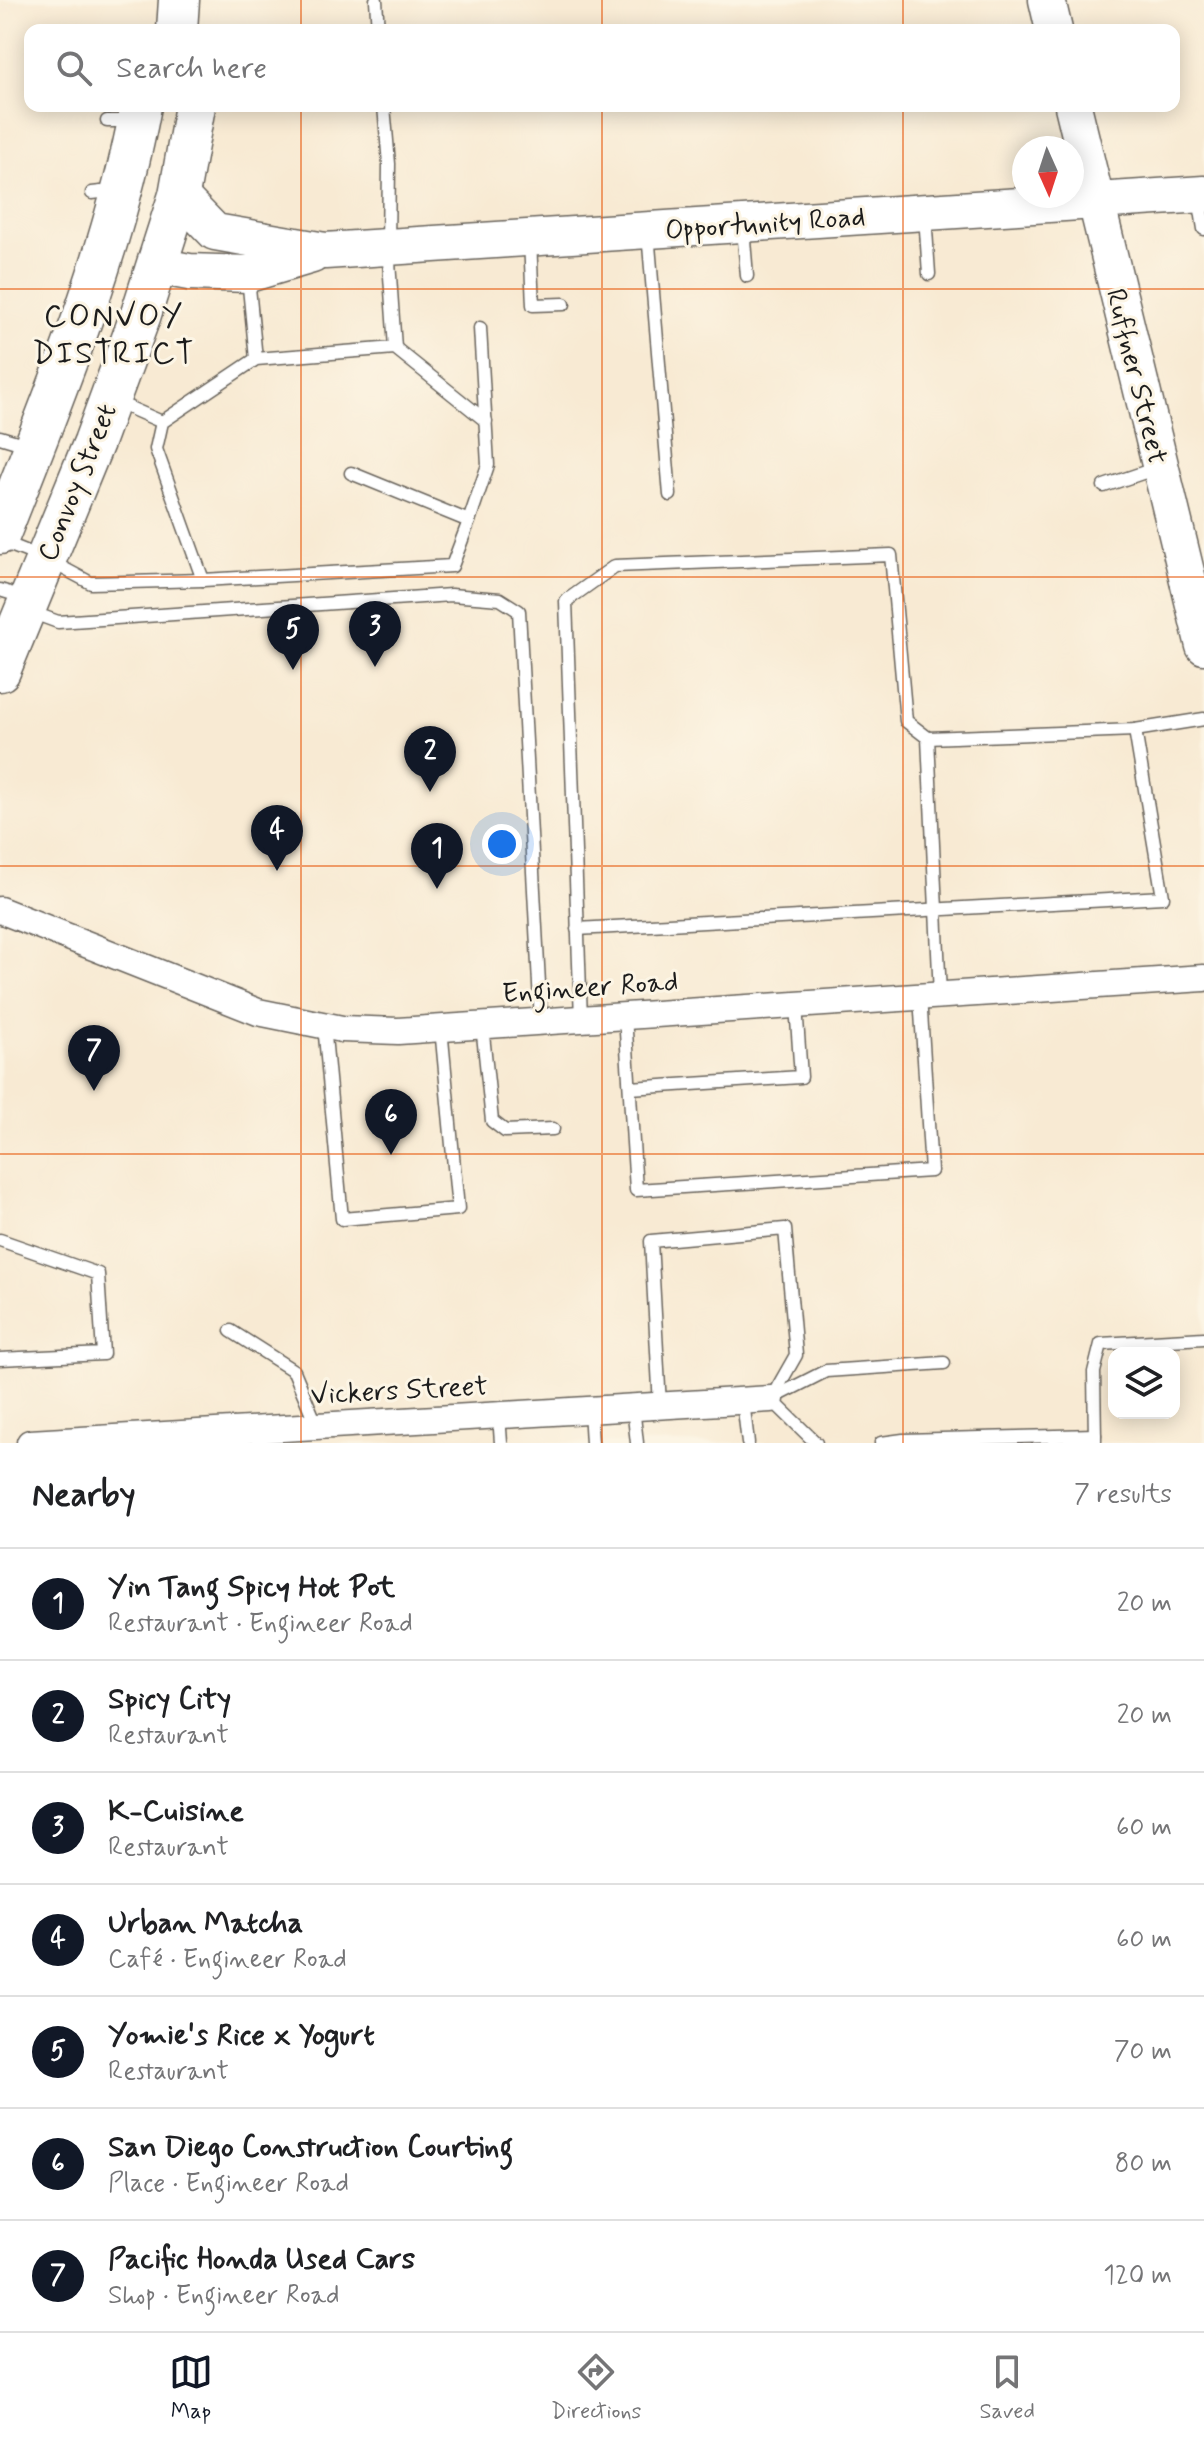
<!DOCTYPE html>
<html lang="en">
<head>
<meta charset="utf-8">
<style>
  :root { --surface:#fff; --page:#f6f6f6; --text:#202124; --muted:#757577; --line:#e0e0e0; --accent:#111827 }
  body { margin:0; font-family:Mynerve,sans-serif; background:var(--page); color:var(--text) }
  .controls { position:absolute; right:24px; bottom:24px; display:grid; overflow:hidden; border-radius:16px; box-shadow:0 4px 20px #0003 }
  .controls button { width:72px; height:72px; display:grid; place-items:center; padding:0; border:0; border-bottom:2px solid var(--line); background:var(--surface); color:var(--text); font:40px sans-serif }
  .compass { position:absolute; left:1012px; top:136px; width:72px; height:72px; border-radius:50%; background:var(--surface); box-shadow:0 4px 20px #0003; rotate:177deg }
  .you { position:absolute; left:502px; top:844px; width:28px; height:28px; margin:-20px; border:6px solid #fff; border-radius:50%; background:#1a73e8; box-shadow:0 0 0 12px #1a73e833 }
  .badge { display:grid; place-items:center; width:52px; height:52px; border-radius:50%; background:var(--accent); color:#fff; font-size:26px; font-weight:700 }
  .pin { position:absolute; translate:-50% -66px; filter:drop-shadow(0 2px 4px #0008) }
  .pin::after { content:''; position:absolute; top:42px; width:28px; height:24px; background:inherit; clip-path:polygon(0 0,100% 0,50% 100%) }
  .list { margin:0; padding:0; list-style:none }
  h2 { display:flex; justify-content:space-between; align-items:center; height:104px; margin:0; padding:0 32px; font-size:34px }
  h2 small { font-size:26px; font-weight:400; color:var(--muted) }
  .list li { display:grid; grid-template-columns:52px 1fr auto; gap:24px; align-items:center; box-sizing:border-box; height:112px; padding:0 32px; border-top:2px solid var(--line) }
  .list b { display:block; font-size:30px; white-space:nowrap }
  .list p { margin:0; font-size:26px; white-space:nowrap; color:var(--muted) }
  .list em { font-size:26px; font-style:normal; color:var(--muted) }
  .icon { flex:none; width:44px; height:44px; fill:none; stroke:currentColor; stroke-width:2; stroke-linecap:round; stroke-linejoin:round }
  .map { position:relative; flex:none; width:1204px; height:1443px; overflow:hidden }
  .search { position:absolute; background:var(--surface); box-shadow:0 4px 20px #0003; left:24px; right:24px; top:24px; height:88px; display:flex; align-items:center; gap:20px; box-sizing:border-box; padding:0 28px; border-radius:16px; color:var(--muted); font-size:30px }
  .sheet { height:888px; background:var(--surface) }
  nav { display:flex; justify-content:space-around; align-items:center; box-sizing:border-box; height:112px; border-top:2px solid var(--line); background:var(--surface); font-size:22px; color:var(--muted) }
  nav a { display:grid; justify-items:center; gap:4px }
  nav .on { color:var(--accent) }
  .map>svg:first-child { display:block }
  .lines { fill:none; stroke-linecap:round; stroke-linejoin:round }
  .lane-casing { stroke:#69645c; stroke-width:15 }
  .street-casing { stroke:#69645c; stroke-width:29 }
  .secondary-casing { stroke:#69645c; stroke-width:39 }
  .primary-casing { stroke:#69645c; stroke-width:43 }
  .lane { stroke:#fff; stroke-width:12 }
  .street { stroke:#fff; stroke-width:26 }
  .secondary { stroke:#fff; stroke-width:36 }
  .primary { stroke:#fff; stroke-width:40 }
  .grid { fill:none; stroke:#e8590c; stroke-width:2; stroke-opacity:0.55 }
  .labels { text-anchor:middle; stroke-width:6; stroke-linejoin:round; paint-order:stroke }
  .street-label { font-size:28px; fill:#1c1c1c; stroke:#fcf5e5 }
  .quarter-label { font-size:32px; letter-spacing:2px; fill:#1c1c1c; stroke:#fcf5e5 }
</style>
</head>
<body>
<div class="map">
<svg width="1204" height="1443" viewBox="0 0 1204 1443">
  <rect width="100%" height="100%" fill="#fcf5e5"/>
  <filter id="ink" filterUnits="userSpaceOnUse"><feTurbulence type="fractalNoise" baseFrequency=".0125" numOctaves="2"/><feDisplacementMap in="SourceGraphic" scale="16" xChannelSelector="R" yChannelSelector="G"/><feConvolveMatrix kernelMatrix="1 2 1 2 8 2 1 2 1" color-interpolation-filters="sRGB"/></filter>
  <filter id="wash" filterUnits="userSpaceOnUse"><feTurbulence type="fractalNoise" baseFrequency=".006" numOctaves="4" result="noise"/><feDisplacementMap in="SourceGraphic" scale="32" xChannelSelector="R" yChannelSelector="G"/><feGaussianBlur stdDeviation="1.8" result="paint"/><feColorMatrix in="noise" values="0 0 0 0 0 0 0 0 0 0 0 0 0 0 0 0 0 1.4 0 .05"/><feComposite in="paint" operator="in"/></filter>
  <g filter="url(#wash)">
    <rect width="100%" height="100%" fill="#f8ead3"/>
  </g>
  <g filter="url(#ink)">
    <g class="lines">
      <g class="lane-casing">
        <g id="lane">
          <polyline points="376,0 378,30"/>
          <polyline points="384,106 389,164 388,247 395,348"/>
          <polyline points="107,121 131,121"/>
          <polyline points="92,193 101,192 116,196"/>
          <polyline points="1199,197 1204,229"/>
          <polyline points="925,215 929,274"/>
          <polyline points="743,228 747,276"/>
          <polyline points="648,233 670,495"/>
          <polyline points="530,241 533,305 564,304"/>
          <polyline points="248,277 256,359"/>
          <polyline points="114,401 162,422"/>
          <polyline points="0,437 30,446"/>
          <polyline points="1104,486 1157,468"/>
          <polyline points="469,521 488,465 480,328"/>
          <polyline points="0,541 46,559 91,583 203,580 452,566 469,521 351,473"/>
          <polyline points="203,580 156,449 162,422 256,359 395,348 486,421"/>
          <polyline points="0,590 23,597"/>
          <polyline points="28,611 58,622 451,595 500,599 519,611 541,1021"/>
          <polyline points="928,738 940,995"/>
          <polyline points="577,929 1163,897 1135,730"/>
          <polyline points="625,1016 636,1190 931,1171 920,996"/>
          <polyline points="581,1019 566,601 615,566 891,555 906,721 928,738 1135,730 1204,719"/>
          <polyline points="324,1025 342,1219 458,1209 441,1028"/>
          <polyline points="482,1025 492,1121 505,1131 553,1129"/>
          <polyline points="630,1088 801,1077 796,1005"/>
          <polyline points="0,1240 98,1274 103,1354 0,1359"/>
          <polyline points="231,1331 294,1371 317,1426"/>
          <polyline points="771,1399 826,1371 944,1363"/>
          <polyline points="771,1399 816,1443"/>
          <polyline points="743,1401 748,1443"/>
          <polyline points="660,1406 651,1241 785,1229 796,1355 771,1399"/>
          <polyline points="633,1407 637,1443"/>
          <polyline points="590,1410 592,1443"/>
          <polyline points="499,1415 501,1443"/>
          <polyline points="1095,1441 1094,1372 1101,1344 1204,1338"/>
          <polyline points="881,1443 903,1440 1095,1435"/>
        </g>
      </g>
      <g class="street-casing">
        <g id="street">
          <polyline points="0,910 258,1012 342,1029 398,1031 1204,978"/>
          <polyline points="30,1443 771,1399"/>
        </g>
      </g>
      <g class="secondary-casing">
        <g id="secondary">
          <polyline points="1047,0 1054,30"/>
          <polyline points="1073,106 1204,646"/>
          <polyline points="179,195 215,232 325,251 1204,194"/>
          <polyline points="157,266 189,272 248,274 312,255"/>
        </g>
      </g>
      <g class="primary-casing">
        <g id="primary">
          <polyline points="177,30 179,0"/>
          <path d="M0,534c55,-140 113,-279 141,-428"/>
          <polyline points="0,671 94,442 141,314 179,195 195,106"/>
        </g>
      </g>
      <use href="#lane" class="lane"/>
      <use href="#street" class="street"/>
      <use href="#secondary" class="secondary"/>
      <use href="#primary" class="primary"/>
    </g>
  </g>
  <path class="grid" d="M301,0v30M602,0v30M903,0v30M301,106v1337M602,106v1337M903,106v1337M0,289h1204M0,577h1204M0,866h1204M0,1154h1204"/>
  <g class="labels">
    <g class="street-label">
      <text transform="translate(765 222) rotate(-4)" y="10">Opportunity Road</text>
      <text transform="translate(1138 376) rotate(76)" y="10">Ruffner Street</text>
      <text transform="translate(76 482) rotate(-68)" y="10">Convoy Street</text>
      <text transform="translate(590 986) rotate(-4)" y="10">Engineer Road</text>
      <text transform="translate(399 1389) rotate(-3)" y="10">Vickers Street</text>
    </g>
    <g class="quarter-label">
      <text x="114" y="326">CONVOY<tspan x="114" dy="37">DISTRICT</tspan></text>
    </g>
  </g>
</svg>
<div class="controls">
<button><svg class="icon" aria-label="layers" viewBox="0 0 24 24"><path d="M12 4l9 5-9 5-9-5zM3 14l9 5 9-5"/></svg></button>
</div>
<svg class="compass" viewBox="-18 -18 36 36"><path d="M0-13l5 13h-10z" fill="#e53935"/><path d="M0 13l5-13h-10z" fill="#757577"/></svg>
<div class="you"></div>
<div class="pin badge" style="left:437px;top:889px">1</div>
<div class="pin badge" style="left:430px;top:792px">2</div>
<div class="pin badge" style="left:375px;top:667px">3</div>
<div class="pin badge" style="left:277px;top:871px">4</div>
<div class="pin badge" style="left:293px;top:670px">5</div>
<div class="pin badge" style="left:391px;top:1155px">6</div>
<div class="pin badge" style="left:94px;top:1091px">7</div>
<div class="search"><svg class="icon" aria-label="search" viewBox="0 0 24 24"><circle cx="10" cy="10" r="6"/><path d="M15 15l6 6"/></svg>Search here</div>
</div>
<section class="sheet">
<h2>Nearby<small>7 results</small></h2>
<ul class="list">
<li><span class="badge">1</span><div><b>Yin Tang Spicy Hot Pot</b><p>Restaurant · Engineer Road</p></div><em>20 m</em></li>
<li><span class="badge">2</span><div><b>Spicy City</b><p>Restaurant</p></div><em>20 m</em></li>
<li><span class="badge">3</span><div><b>K-Cuisine</b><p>Restaurant</p></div><em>60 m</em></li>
<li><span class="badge">4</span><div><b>Urban Matcha</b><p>Café · Engineer Road</p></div><em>60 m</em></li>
<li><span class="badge">5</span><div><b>Yomie's Rice x Yogurt</b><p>Restaurant</p></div><em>70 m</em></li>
<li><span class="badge">6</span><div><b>San Diego Construction Courting</b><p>Place · Engineer Road</p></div><em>80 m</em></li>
<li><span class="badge">7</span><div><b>Pacific Honda Used Cars</b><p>Shop · Engineer Road</p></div><em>120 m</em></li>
</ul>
</section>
<nav>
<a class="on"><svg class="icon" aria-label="map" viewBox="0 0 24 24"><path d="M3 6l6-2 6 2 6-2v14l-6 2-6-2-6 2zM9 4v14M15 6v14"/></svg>Map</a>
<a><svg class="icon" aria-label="directions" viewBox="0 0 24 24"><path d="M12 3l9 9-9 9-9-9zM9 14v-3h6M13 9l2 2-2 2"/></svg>Directions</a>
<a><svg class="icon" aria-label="saved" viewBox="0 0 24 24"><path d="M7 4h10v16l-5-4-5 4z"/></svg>Saved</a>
</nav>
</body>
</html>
